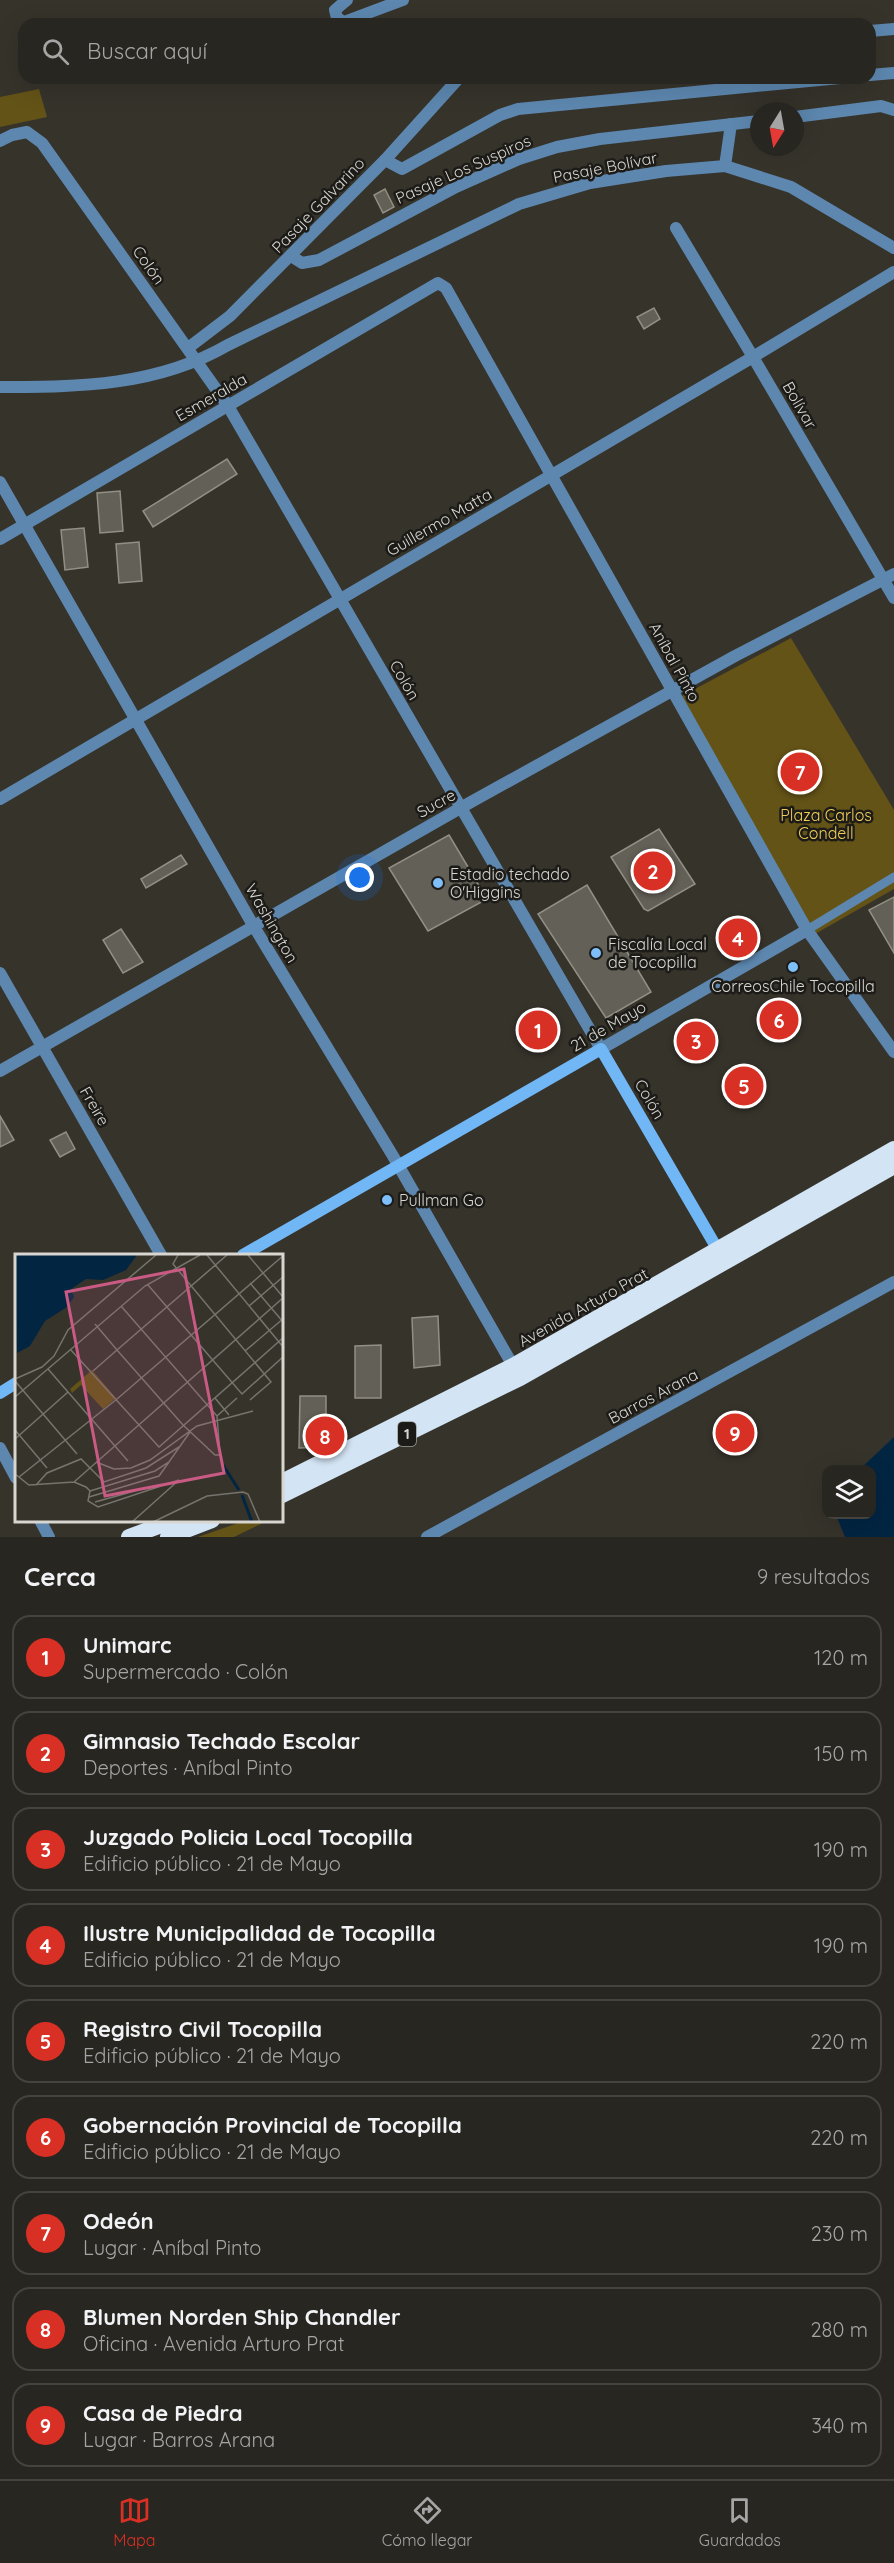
<!DOCTYPE html>
<html lang="es">
<head>
<meta charset="utf-8">
<style>
  :root { --surface:#282620; --page:#34322d; --text:#f1f3f6; --muted:#a5a5a5; --line:#44433e; --accent:#d93025 }
  body { margin:0; font-family:Quicksand,sans-serif; background:var(--page); color:var(--text) }
  .controls { position:absolute; right:18px; bottom:18px; display:grid; overflow:hidden; border-radius:12px; box-shadow:0 6px 24px #0002 }
  .controls button { width:54px; height:54px; display:grid; place-items:center; padding:0; border:0; border-bottom:2px solid var(--line); background:var(--surface); color:var(--text); font:30px sans-serif }
  .compass { position:absolute; left:750px; top:102px; width:54px; height:54px; border-radius:50%; background:var(--surface); box-shadow:0 6px 24px #0002; rotate:191deg }
  .you { position:absolute; left:360px; top:878px; width:21px; height:21px; margin:-15px; border:4px solid #fff; border-radius:50%; background:#1a73e8; box-shadow:0 0 0 9px #1a73e833 }
  .badge { display:grid; place-items:center; width:39px; height:39px; border-radius:50%; background:var(--accent); color:#fff; font-size:20px; font-weight:700 }
  .pin { position:absolute; translate:-50% -50%; border:3px solid #fff; box-shadow:0 2px 6px #0006 }
  .list { margin:0; padding:0; list-style:none }
  h2 { display:flex; justify-content:space-between; align-items:center; height:78px; margin:0; padding:0 24px; font-size:26px }
  h2 small { font-size:20px; font-weight:400; color:var(--muted) }
  .list li { display:grid; grid-template-columns:39px 1fr auto; gap:18px; align-items:center; box-sizing:border-box; height:84px; margin:0 12px 12px; padding:0 12px; border:2px solid var(--line); border-radius:18px }
  .list b { display:block; font-size:22px; white-space:nowrap }
  .list p { margin:0; font-size:20px; white-space:nowrap; color:var(--muted) }
  .list em { font-size:20px; font-style:normal; color:var(--muted) }
  .icon { flex:none; width:33px; height:33px; fill:none; stroke:currentColor; stroke-width:2; stroke-linecap:round; stroke-linejoin:round }
  .map { position:relative; flex:none; width:894px; height:1537px; overflow:hidden }
  .search { position:absolute; background:var(--surface); box-shadow:0 6px 24px #0002; left:18px; right:18px; top:18px; height:66px; display:flex; align-items:center; gap:15px; box-sizing:border-box; padding:0 21px; border-radius:18px; color:var(--muted); font-size:22px }
  .sheet { height:942px; background:var(--surface) }
  nav { display:flex; justify-content:space-around; align-items:center; box-sizing:border-box; height:84px; border-top:2px solid var(--line); background:var(--surface); font-size:16px; color:var(--muted) }
  nav a { display:grid; justify-items:center; gap:3px }
  nav .on { color:var(--accent) }
  .map>svg:first-child { display:block }
  .green { fill:#645317 }
  .water { fill:#022542 }
  .building { fill:#636057; stroke:#928f85; stroke-width:1.5 }
  .lines { fill:none; stroke-linecap:round; stroke-linejoin:round }
  .pedestrian { stroke:#5d87af; stroke-width:9 }
  .minor { stroke:#5d87af; stroke-width:12 }
  .tertiary { stroke:#5d87af; stroke-width:12 }
  .secondary { stroke:#71b6f5; stroke-width:12 }
  .trunk { stroke:#d3e4f4; stroke-width:16 }
  .poi-dot { fill:#7ebef9; stroke:#1c1b17; stroke-width:2 }
  .labels { text-anchor:middle; stroke-width:5; stroke-linejoin:round; paint-order:stroke }
  .shield { fill:#1c1b17; stroke:#9f9e98; stroke-width:1.5 }
  .shield-label { font-size:15px; font-weight:bold; fill:#d7d6d0 }
  .street-label { font-size:16px; fill:#d7d6d0; stroke:#1c1b17 }
  .park-label { font-size:16px; fill:#f1ce58; stroke:#1c1b17 }
  .poi-label { font-size:16px; fill:#d7d6d0; stroke:#1c1b17; text-anchor:start }
  .inset-river { fill:none; stroke:#022542; stroke-width:3 }
  .inset-road { fill:none; stroke:#76746d; stroke-width:1.5 }
  .view { fill:#c95a84; fill-opacity:0.15; stroke:#c95a84; stroke-width:3 }
  .inset-edge { fill:none; stroke:#d7d6d0; stroke-width:3 }
</style>
</head>
<body>
<div class="map">
<svg width="894" height="1537" viewBox="0 0 894 1537">
  <rect width="100%" height="100%" fill="#36332b"/>
  <g class="green">
    <polygon points="39,89 47,117 0,127 0,97"/>
    <polygon points="791,638 894,810 894,889 815,934 678,698"/>
    <polygon points="244,1521 265,1522 234,1537 198,1537"/>
  </g>
  <polygon class="water" points="894,1437 894,1537 845,1537 836,1515 872,1514 872,1470 860,1469"/>
  <g class="building">
    <polygon points="385,189 394,207 383,213 374,195"/>
    <polygon points="654,308 660,319 644,329 637,317"/>
    <polygon points="227,459 237,474 153,527 143,511"/>
    <polygon points="120,491 123,531 100,533 97,493"/>
    <polygon points="84,528 88,567 65,570 61,530"/>
    <polygon points="139,542 142,581 119,583 116,544"/>
    <circle cx="800" cy="772" r="9"/>
    <polygon points="659,829 695,884 648,911 644,909 611,857"/>
    <polygon points="449,835 487,899 428,931 389,868"/>
    <polygon points="181,855 187,864 146,888 141,879"/>
    <polygon points="587,885 651,992 606,1018 538,914"/>
    <polygon points="894,897 894,953 869,910"/>
    <polygon points="121,929 143,962 123,973 103,940"/>
    <polygon points="0,1116 14,1140 0,1147"/>
    <polygon points="66,1132 75,1149 60,1157 50,1140"/>
    <polygon points="438,1316 440,1365 414,1368 412,1318"/>
    <polygon points="381,1345 381,1398 355,1398 355,1346"/>
    <polygon points="300,1396 326,1396 326,1447 299,1448"/>
  </g>
  <g class="lines">
    <polyline class="pedestrian" points="807,930 894,877"/>
    <g class="minor">
      <polyline points="870,31 894,29"/>
      <polyline points="870,75 894,73"/>
      <polyline points="795,117 881,106 894,110"/>
      <polyline points="0,141 12,135 27,132 42,143 228,406 601,1049"/>
      <polyline points="385,160 459,78"/>
      <polyline points="725,166 731,124"/>
      <polyline points="676,228 753,357 894,272"/>
      <polyline points="291,256 302,263 319,260 456,187 519,159 557,147 600,139 759,121"/>
      <polyline points="188,348 230,316 385,160 402,169 500,115 518,109 840,78"/>
      <path d="M0,387c80,0 157,-1 228,-42l291,-141 71,-21 76,-12 59,-5 66,21 103,61"/>
      <polyline points="0,482 253,925 393,1156 516,1371"/>
      <polyline points="0,973 161,1255"/>
      <polyline points="0,1448 16,1478"/>
      <polyline points="40,1520 49,1537"/>
    </g>
    <g class="tertiary">
      <polyline points="347,0 335,10 337,18 344,22 403,0"/>
      <polyline points="0,539 438,283 446,288 807,930 894,1052"/>
      <polyline points="0,799 753,357 894,598"/>
      <polyline points="601,1049 807,930"/>
      <polyline points="0,1071 471,802 735,656 894,574"/>
      <polyline points="427,1537 894,1282"/>
    </g>
    <g class="secondary">
      <polyline points="243,1255 601,1049 722,1257"/>
      <polyline points="0,1393 16,1383"/>
    </g>
    <g class="trunk">
      <polyline points="282,1482 513,1366 894,1149"/>
      <polyline points="282,1495 520,1378 894,1166"/>
      <polyline points="129,1537 175,1520"/>
      <polyline points="168,1537 212,1520"/>
    </g>
  </g>
  <g class="poi-dot">
    <circle cx="438" cy="883" r="6"/>
    <circle cx="596" cy="953" r="6"/>
    <circle cx="793" cy="967" r="6"/>
    <circle cx="387" cy="1200" r="6"/>
  </g>
  <g class="labels">
    <rect class="shield" x="398" y="1422" width="18" height="24" rx="4.5"/>
    <g class="shield-label">
      <text x="407" y="1439">1</text>
    </g>
    <g class="street-label">
      <text transform="translate(605 167) rotate(-11)" y="6">Pasaje Bolívar</text>
      <text transform="translate(463 169) rotate(-24)" y="6">Pasaje Los Suspiros</text>
      <text transform="translate(318 205) rotate(-46)" y="6">Pasaje Galvarino</text>
      <text transform="translate(149 265) rotate(55)" y="6">Colón</text>
      <text transform="translate(211 397) rotate(-30)" y="6">Esmeralda</text>
      <text transform="translate(800 405) rotate(60)" y="6">Bolívar</text>
      <text transform="translate(439 522) rotate(-30)" y="6">Guillermo Matta</text>
      <text transform="translate(675 662) rotate(61)" y="6">Aníbal Pinto</text>
      <text transform="translate(405 680) rotate(60)" y="6">Colón</text>
      <text transform="translate(436 803) rotate(-29)" y="6">Sucre</text>
      <text transform="translate(272 923) rotate(60)" y="6">Washington</text>
      <text transform="translate(608 1026) rotate(-30)" y="6">21 de Mayo</text>
      <text transform="translate(650 1099) rotate(60)" y="6">Colón</text>
      <text transform="translate(95 1106) rotate(60)" y="6">Freire</text>
      <text transform="translate(583 1307) rotate(-29)" y="6">Avenida Arturo Prat</text>
      <text transform="translate(653 1396) rotate(-28)" y="6">Barros Arana</text>
    </g>
    <g class="park-label">
      <text x="826" y="821">Plaza Carlos<tspan x="826" dy="18">Condell</tspan></text>
    </g>
    <g class="poi-label">
      <text x="450" y="880">Estadio techado<tspan x="450" dy="18">O'Higgins</tspan></text>
      <text x="608" y="950">Fiscalía Local<tspan x="608" dy="18">de Tocopilla</tspan></text>
      <text x="793" y="992" text-anchor="middle">CorreosChile Tocopilla</text>
      <text x="399" y="1206">Pullman Go</text>
    </g>
  </g>
  <g transform="translate(15 1254)">
    <rect width="268" height="268" fill="#36332b"/>
    <path d="M77,116l24,28 -13,11 -22,-24 -9,8 -2,-4z" fill="#645317"/>
    <path d="M0,1h122l-11,15 -23,10 -17,-1 -15,10 3,8 -7,10 -22,14 -15,25 -13,7z" fill="#022542"/>
    <path class="inset-river" d="M208,211l16,25M227,241l10,27"/>
    <path class="inset-road" d="M163,1l-5,9 98,118 -21,18M192,1l77,93M233,1l35,42M235,29l34,40M133,31l94,109 42,-38M234,52l35,-30M80,70l22,26 110,-95M55,95l89,98 125,-110M230,97l39,-33M33,115l80,92M78,117l24,-21 66,75 32,30h5l-3,-39 -96,-110M0,125l27,-12 12,-11 14,-26 88,-75M0,127l62,73M0,143l130,-111 55,-31M200,144l14,17M202,162l20,-18M0,176l32,38M0,185l53,-47M81,208l18,7 17,-1 19,-8 47,-34 56,-15M0,220l14,11 45,-3 12,5 4,4 -2,10 10,6 81,-27 -47,42M4,223l98,-78 167,-144M59,228l210,-185M21,231l11,-12 34,-14 23,23 42,-14 33,-21M75,237l65,-20 14,-9 21,-30M74,243l70,-21 10,-14M80,248l47,-13M138,268l54,-26 36,-4 5,2 12,28"/>
    <path class="view" d="M169,15l40,204 -119,23 -39,-204z"/>
    <rect width="268" height="268" class="inset-edge"/>
  </g>
</svg>
<div class="controls">
<button><svg class="icon" aria-label="layers" viewBox="0 0 24 24"><path d="M12 4l9 5-9 5-9-5zM3 14l9 5 9-5"/></svg></button>
</div>
<svg class="compass" viewBox="-18 -18 36 36"><path d="M0-13l5 13h-10z" fill="#e53935"/><path d="M0 13l5-13h-10z" fill="#a5a5a5"/></svg>
<div class="you"></div>
<div class="pin badge" style="left:538px;top:1030px">1</div>
<div class="pin badge" style="left:653px;top:871px">2</div>
<div class="pin badge" style="left:696px;top:1041px">3</div>
<div class="pin badge" style="left:738px;top:938px">4</div>
<div class="pin badge" style="left:744px;top:1086px">5</div>
<div class="pin badge" style="left:779px;top:1020px">6</div>
<div class="pin badge" style="left:800px;top:772px">7</div>
<div class="pin badge" style="left:325px;top:1436px">8</div>
<div class="pin badge" style="left:735px;top:1433px">9</div>
<div class="search"><svg class="icon" aria-label="search" viewBox="0 0 24 24"><circle cx="10" cy="10" r="6"/><path d="M15 15l6 6"/></svg>Buscar aquí</div>
</div>
<section class="sheet">
<h2>Cerca<small>9 resultados</small></h2>
<ul class="list">
<li><span class="badge">1</span><div><b>Unimarc</b><p>Supermercado · Colón</p></div><em>120 m</em></li>
<li><span class="badge">2</span><div><b>Gimnasio Techado Escolar</b><p>Deportes · Aníbal Pinto</p></div><em>150 m</em></li>
<li><span class="badge">3</span><div><b>Juzgado Policia Local Tocopilla</b><p>Edificio público · 21 de Mayo</p></div><em>190 m</em></li>
<li><span class="badge">4</span><div><b>Ilustre Municipalidad de Tocopilla</b><p>Edificio público · 21 de Mayo</p></div><em>190 m</em></li>
<li><span class="badge">5</span><div><b>Registro Civil Tocopilla</b><p>Edificio público · 21 de Mayo</p></div><em>220 m</em></li>
<li><span class="badge">6</span><div><b>Gobernación Provincial de Tocopilla</b><p>Edificio público · 21 de Mayo</p></div><em>220 m</em></li>
<li><span class="badge">7</span><div><b>Odeón</b><p>Lugar · Aníbal Pinto</p></div><em>230 m</em></li>
<li><span class="badge">8</span><div><b>Blumen Norden Ship Chandler</b><p>Oficina · Avenida Arturo Prat</p></div><em>280 m</em></li>
<li><span class="badge">9</span><div><b>Casa de Piedra</b><p>Lugar · Barros Arana</p></div><em>340 m</em></li>
</ul>
</section>
<nav>
<a class="on"><svg class="icon" aria-label="map" viewBox="0 0 24 24"><path d="M3 6l6-2 6 2 6-2v14l-6 2-6-2-6 2zM9 4v14M15 6v14"/></svg>Mapa</a>
<a><svg class="icon" aria-label="directions" viewBox="0 0 24 24"><path d="M12 3l9 9-9 9-9-9zM9 14v-3h6M13 9l2 2-2 2"/></svg>Cómo llegar</a>
<a><svg class="icon" aria-label="saved" viewBox="0 0 24 24"><path d="M7 4h10v16l-5-4-5 4z"/></svg>Guardados</a>
</nav>
</body>
</html>
